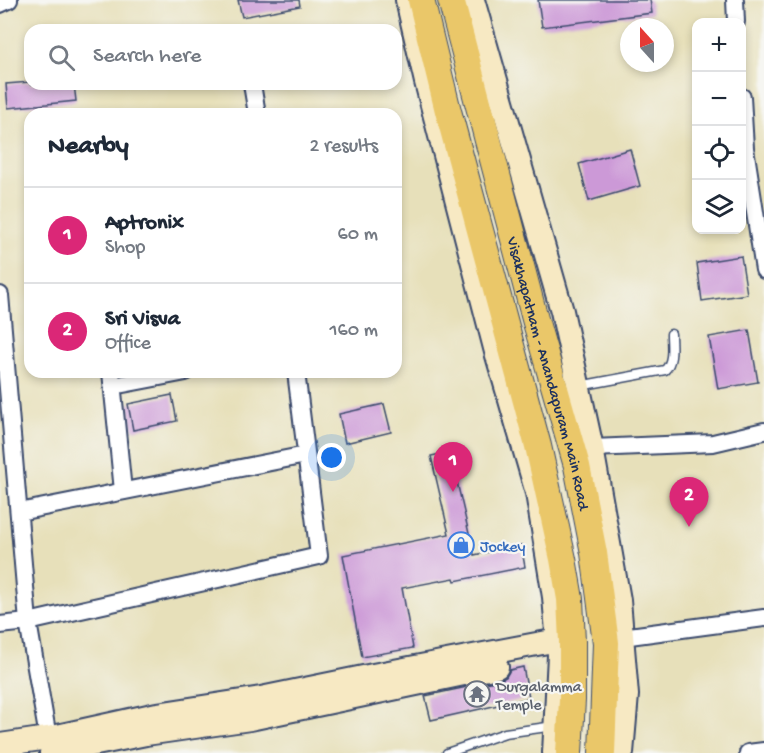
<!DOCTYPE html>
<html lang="en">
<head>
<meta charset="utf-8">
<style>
  :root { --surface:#fff; --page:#f6f6f7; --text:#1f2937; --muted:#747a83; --line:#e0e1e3; --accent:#db2777 }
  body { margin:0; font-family:"Gochi Hand",sans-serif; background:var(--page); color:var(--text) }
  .controls { position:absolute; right:18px; top:18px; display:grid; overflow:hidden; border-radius:12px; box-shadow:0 3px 9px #0003 }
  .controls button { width:54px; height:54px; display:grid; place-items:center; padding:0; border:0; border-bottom:2px solid var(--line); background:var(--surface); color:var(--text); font:30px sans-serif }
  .compass { position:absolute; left:620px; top:18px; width:54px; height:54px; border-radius:50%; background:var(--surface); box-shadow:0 3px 9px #0003; rotate:339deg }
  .you { position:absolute; left:332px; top:458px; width:21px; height:21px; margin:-15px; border:4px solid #fff; border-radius:50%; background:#1a73e8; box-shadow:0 0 0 9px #1a73e833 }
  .badge { display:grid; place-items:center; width:39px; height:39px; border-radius:50%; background:var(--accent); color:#fff; font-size:20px; font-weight:700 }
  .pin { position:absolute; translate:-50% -50px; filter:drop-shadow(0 2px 3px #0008) }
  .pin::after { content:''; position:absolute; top:32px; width:21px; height:18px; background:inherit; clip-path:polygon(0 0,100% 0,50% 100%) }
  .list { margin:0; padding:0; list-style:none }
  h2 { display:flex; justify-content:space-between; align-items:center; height:78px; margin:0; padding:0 24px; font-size:26px }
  h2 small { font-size:20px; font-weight:400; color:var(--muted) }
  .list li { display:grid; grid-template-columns:39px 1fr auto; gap:18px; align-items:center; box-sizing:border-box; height:96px; padding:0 24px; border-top:2px solid var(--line) }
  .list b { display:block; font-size:22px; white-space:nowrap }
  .list p { margin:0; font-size:20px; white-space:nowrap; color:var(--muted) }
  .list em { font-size:20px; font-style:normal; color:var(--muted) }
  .icon { flex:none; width:33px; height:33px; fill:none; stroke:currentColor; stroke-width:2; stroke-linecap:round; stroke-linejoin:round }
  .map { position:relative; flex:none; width:764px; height:753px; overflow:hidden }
  .search { position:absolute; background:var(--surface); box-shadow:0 3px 9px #0003; left:24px; top:24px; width:378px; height:66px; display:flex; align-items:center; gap:15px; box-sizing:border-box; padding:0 21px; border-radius:18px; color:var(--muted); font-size:22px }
  .panel { position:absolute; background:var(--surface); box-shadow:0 3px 9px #0003; left:24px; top:108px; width:378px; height:270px; border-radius:18px }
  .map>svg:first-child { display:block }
  .building { fill:#cc99d7 }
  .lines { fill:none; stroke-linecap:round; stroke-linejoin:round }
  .lane-casing { stroke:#3a4a6c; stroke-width:11 }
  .street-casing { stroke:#3a4a6c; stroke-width:20 }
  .secondary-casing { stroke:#3a4a6c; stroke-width:26 }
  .primary-casing { stroke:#3a4a6c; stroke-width:28 }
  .lane { stroke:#fff; stroke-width:8 }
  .street { stroke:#fff; stroke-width:16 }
  .secondary { stroke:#f7e9c3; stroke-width:22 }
  .primary { stroke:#eac769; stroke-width:26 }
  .labels { text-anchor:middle; stroke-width:4.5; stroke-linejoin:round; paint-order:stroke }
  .street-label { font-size:16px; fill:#1b2f5e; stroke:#f6f6f2 }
  .shop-label { font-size:16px; fill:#366cbe; stroke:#f6f6f2; text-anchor:start }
  .worship-label { font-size:16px; fill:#5b616d; stroke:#f6f6f2; text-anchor:start }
</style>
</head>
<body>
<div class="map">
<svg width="764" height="753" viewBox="0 0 764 753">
  <rect width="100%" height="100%" fill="#f6f6f2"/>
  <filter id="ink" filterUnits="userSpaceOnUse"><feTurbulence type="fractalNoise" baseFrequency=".0167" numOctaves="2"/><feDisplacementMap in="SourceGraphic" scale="12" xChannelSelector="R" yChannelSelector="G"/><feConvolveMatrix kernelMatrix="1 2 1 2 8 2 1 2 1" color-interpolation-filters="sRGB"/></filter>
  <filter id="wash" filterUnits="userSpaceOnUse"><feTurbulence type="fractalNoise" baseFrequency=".008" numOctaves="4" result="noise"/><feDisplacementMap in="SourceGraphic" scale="24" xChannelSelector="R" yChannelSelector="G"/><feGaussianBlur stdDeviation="1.35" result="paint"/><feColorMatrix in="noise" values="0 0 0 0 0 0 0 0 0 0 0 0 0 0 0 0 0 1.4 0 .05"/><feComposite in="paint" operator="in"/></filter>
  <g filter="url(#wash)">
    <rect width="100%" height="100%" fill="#e7e0ba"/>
    <g id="blocks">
      <g class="building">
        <polygon points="238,0 299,0 300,6 242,17"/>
        <polygon points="538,0 650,0 652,13 542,27"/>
        <polygon points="30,82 30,84 74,84 76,101 8,108 6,84"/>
        <polygon points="630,149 640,186 589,201 579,164"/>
        <polygon points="741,256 747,294 702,301 697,263"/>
        <polygon points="749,330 758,382 718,389 709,337"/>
        <polygon points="172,395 177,421 133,430 128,404"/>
        <polygon points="384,404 391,432 345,443 339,414"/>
        <polygon points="450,452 474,555 521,545 525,567 455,581 454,578 402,588 413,648 362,657 343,555 449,534 431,456"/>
        <polygon points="523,667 529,698 431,720 425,696 500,680 506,677 510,670"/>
      </g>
    </g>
  </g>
  <g filter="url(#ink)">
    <use href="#blocks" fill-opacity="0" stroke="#3a4a6c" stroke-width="1.5"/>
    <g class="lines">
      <g class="lane-casing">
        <g id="lane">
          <path d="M579,386l86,-16c9,-9 6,-24 6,-36"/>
          <polyline points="447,753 505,733 554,726"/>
        </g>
      </g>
      <g class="street-casing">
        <g id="street">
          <polyline points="735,0 736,22"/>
          <polyline points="0,4 9,0"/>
          <polyline points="252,84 257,114"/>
          <polyline points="742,97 745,148 764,270"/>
          <polyline points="0,295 28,622 319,556 296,372"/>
          <polyline points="111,372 123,491"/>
          <polyline points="113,386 186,372"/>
          <polyline points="592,448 713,443 764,431"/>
          <polyline points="19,512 306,455"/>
          <polyline points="0,625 28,622 50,749"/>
          <polyline points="622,637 764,618"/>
          <polyline points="748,753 764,751"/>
        </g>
      </g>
      <g class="secondary-casing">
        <g id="secondary">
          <polyline points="407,0 426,82 496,352 537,493 554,597 559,655 554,753"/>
          <polyline points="473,0 562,311 592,448 619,600 627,695 622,753"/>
          <polyline points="0,745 48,738 157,714 261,698 373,675 558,640 570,641"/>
          <polyline points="51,753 146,734 250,719 497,667"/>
        </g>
      </g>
      <g class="primary-casing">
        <g id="primary">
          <polyline points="421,0 448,111 538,446 563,559 570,599 572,642 572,700 569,753"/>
          <path id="s1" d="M451,0l84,319 42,147 17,87 12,90 -4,110"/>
        </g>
      </g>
      <use href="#lane" class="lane"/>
      <use href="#street" class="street"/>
      <use href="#secondary" class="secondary"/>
      <use href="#primary" class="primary"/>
    </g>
  </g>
  <defs>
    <g id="shop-ring" transform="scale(1.35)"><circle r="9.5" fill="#f6f6f2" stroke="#3f7fe0" stroke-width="1.5"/><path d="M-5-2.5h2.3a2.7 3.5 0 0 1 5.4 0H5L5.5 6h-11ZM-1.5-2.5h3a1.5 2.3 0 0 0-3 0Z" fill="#3f7fe0"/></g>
    <g id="temple-ring" transform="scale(1.35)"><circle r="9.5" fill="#f6f6f2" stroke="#6b7280" stroke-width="1.5"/><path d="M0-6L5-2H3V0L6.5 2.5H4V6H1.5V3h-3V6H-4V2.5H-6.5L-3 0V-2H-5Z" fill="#6b7280"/></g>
  </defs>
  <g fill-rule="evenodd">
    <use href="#shop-ring" x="461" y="545"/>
    <use href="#temple-ring" x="477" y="694"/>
  </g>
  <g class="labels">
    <g class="street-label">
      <text dy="6" stroke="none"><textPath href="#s1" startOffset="386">Visakhapatnam - Anandapuram Main Road</textPath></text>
    </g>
    <g class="shop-label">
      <text x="480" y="551">Jockey</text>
    </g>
    <g class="worship-label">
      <text x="496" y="691">Durgalamma<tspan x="496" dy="18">Temple</tspan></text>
    </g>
  </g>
</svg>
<div class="controls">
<button>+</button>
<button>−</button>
<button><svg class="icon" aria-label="locate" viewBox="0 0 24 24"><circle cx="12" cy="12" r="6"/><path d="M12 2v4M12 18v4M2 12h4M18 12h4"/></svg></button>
<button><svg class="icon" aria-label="layers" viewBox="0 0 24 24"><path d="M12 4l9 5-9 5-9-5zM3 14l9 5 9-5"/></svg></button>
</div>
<svg class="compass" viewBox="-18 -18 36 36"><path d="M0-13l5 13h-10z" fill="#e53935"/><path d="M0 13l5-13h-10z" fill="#747a83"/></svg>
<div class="you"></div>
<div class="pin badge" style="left:453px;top:492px">1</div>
<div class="pin badge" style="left:689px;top:527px">2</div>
<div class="search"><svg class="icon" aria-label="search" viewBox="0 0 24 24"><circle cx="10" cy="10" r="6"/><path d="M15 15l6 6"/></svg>Search here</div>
<section class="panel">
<h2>Nearby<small>2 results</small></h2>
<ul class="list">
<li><span class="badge">1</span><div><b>Aptronix</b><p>Shop</p></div><em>60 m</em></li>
<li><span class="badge">2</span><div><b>Sri Visva</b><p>Office</p></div><em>160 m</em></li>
</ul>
</section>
</div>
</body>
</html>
